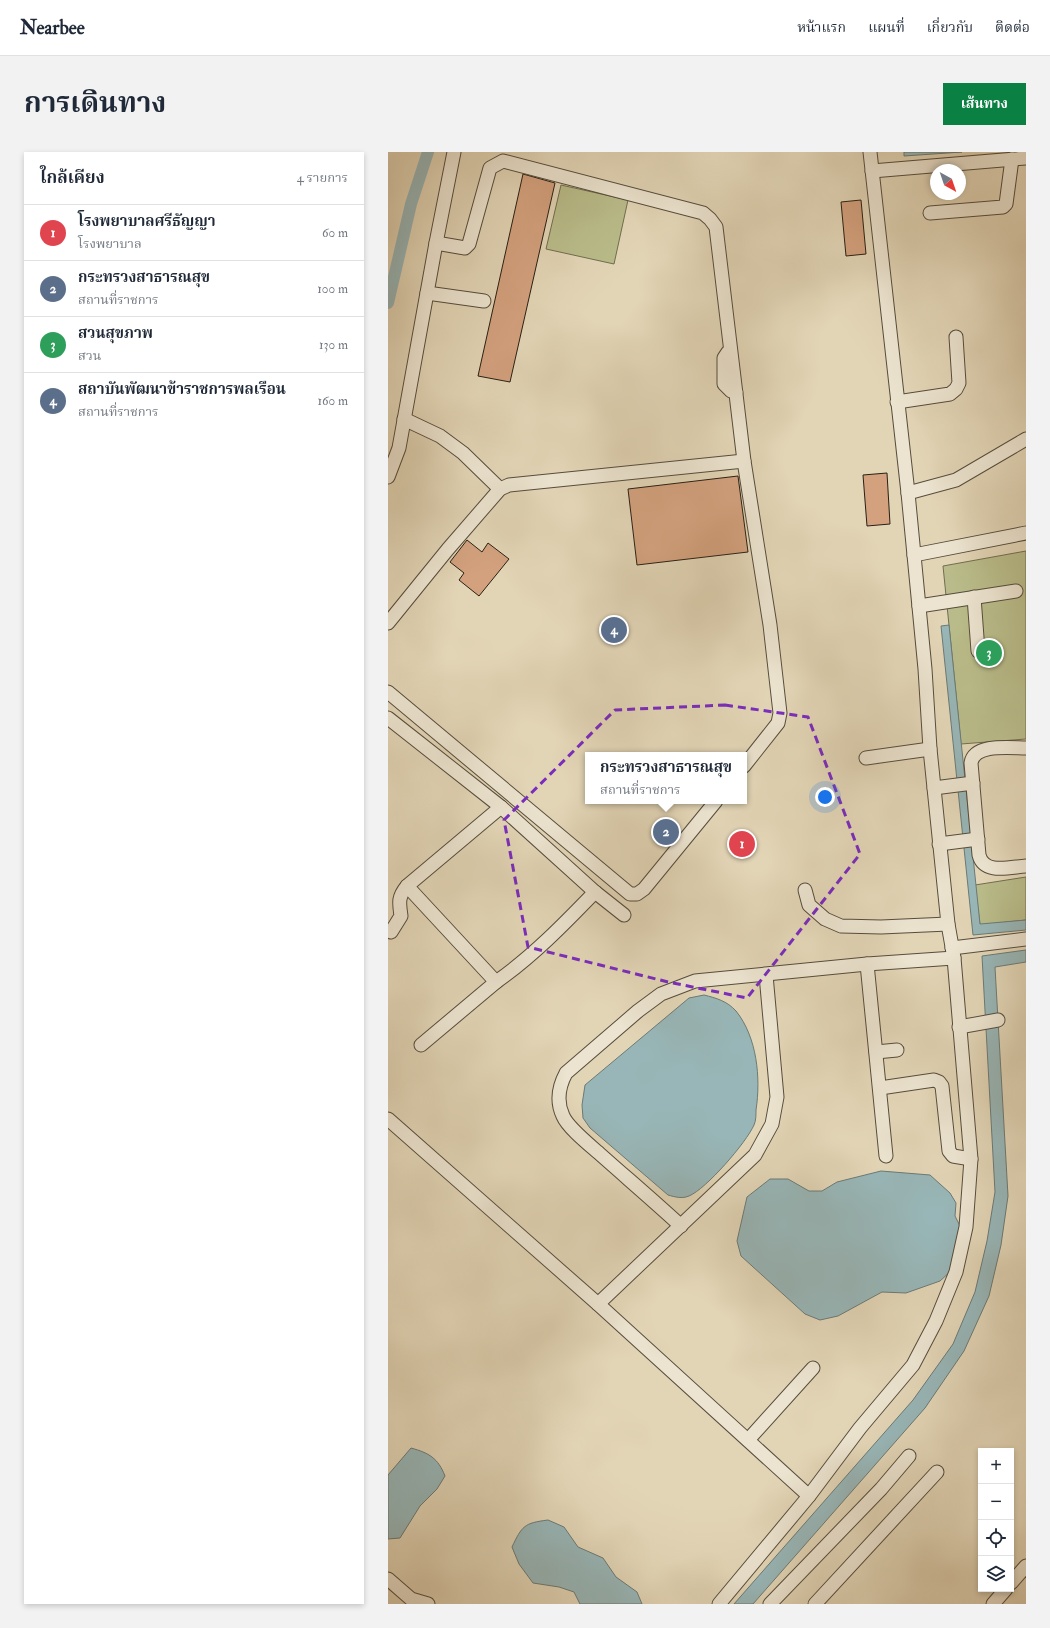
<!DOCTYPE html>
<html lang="th">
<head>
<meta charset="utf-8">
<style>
  :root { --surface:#fff; --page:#f2f2f3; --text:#1f2937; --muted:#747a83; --line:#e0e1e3; --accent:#0b8043 }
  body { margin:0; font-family:"IM FELL Double Pica","Noto Serif Thai",serif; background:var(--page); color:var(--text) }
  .controls { position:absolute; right:12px; bottom:12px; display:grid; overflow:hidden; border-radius:0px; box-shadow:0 2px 6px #0003 }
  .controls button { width:36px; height:36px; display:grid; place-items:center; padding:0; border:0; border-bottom:1px solid var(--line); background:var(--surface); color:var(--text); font:20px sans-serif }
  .compass { position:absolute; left:542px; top:12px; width:36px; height:36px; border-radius:50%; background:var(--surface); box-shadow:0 2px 6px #0003; rotate:140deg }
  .you { position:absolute; left:437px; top:645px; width:14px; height:14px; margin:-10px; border:3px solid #fff; border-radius:50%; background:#1a73e8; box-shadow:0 0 0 6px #1a73e833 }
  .badge { display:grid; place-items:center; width:26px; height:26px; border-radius:50%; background:var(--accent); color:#fff; font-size:13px; font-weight:700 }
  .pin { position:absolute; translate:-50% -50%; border:2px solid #fff; box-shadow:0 1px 4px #0006 }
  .popup { position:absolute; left:197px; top:600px; width:162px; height:52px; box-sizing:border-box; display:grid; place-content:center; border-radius:0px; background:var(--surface); filter:drop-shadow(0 1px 3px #0005); font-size:13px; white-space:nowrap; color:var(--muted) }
  .popup b { font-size:15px; color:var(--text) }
  .popup::after { content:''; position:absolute; left:50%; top:100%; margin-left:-8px; border:8px solid transparent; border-top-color:var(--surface) }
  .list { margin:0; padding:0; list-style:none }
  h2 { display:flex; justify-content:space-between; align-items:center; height:52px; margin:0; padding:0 16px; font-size:17px }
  h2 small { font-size:13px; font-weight:400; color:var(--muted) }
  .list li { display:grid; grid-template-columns:26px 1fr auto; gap:12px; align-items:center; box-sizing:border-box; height:56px; padding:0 16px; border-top:1px solid var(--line) }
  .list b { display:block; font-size:15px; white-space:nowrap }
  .list p { margin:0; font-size:13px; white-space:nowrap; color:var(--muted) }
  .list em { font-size:13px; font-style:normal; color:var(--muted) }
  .icon { flex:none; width:22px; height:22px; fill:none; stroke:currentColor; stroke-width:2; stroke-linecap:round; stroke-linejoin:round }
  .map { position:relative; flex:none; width:638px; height:1452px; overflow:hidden; border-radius:0px }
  header { display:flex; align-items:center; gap:24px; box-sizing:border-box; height:56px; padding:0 20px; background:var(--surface); border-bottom:1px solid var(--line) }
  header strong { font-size:19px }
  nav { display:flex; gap:22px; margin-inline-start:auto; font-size:14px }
  .intro { display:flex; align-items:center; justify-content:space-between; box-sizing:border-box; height:96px; padding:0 24px }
  h1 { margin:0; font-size:28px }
  .button { padding:10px 18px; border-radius:0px; background:var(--accent); color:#fff; font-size:14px; font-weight:700 }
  main { display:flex; gap:24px; padding:0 24px }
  aside { flex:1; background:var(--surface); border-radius:0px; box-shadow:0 2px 6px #0003 }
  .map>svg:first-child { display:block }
  .green { fill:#b9bc8a; stroke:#706e50 }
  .water { fill:#98b6b7; stroke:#6b7a76 }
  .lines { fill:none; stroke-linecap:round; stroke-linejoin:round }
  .canal { stroke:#98b6b7; stroke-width:12 }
  .building { fill:#d3a17e; stroke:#282015 }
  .minor-casing { stroke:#564d3d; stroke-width:15 }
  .minor { stroke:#ece4d0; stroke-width:13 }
  .marked { fill:none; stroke:#7b2cbf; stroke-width:3; stroke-dasharray:8 5; stroke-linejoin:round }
</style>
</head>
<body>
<header>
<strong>Nearbee</strong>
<nav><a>หน้าแรก</a><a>แผนที่</a><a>เกี่ยวกับ</a><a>ติดต่อ</a></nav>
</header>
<div class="intro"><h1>การเดินทาง</h1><a class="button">เส้นทาง</a></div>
<main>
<aside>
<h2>ใกล้เคียง<small>4 รายการ</small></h2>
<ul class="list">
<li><span class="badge" style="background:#e0444e">1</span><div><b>โรงพยาบาลศรีธัญญา</b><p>โรงพยาบาล</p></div><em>60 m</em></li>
<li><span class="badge" style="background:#5c6f8a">2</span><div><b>กระทรวงสาธารณสุข</b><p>สถานที่ราชการ</p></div><em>100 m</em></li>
<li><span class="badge" style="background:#2e9e5b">3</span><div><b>สวนสุขภาพ</b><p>สวน</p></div><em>130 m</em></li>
<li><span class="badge" style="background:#5c6f8a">4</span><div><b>สถาบันพัฒนาข้าราชการพลเรือน</b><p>สถานที่ราชการ</p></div><em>160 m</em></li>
</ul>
</aside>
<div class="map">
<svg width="638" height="1452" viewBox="0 0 638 1452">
  <rect width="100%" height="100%" fill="#e2d5b6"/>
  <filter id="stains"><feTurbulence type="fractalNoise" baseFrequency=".005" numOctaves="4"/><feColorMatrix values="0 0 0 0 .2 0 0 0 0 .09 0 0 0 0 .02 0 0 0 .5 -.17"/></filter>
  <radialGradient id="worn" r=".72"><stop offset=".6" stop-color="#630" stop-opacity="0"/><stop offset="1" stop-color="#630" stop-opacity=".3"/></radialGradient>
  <g class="green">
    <polygon points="173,33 240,48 226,112 158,97"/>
    <polygon points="638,399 638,587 573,592 555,414"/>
    <polygon points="638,725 638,768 592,773 587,733"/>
  </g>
  <g class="water">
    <polygon points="516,0 574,0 516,4"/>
    <polygon points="561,473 592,772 638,768 638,778 585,783 553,474"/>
    <polygon points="638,798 638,810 607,815 620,1044 613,1093 601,1144 576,1199 537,1256 365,1452 346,1452 525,1248 565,1192 587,1140 599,1089 607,1040 594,804"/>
    <path d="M316,843c12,3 23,6 32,16 21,26 25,67 20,99 0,5 0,11 -2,15 -8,18 -48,64 -65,71 -7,3 -14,1 -21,-1l-78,-67 -7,-10 -1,-13 3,-20 104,-87z"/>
    <polygon points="493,1019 542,1023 562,1041 568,1051 567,1064 574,1078 564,1118 552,1129 518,1141 494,1140 450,1164 432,1168 417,1162 353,1104 349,1089 359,1045 382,1027 400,1027 421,1039 434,1039 449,1030"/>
    <path d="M23,1296c18,5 27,10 34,28l-8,13 -17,17 -20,32 -12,1v-64z"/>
    <path d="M160,1368l16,7 14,20 25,11 13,19 21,15 5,12h-62l-6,-12 -15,-5 -26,-4 -14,-19 -7,-17c10,-21 12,-24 36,-27z"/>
  </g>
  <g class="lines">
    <polyline class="canal" points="0,151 23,52 40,0"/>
  </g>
  <g class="building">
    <polygon points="135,22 167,31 122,230 90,224"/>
    <polygon points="473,48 478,102 458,104 453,50"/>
    <polygon points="499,321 502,372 479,374 475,323"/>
    <polygon points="350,324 360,400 249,413 240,337"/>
    <polygon points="79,388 94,400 100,391 121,407 91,444 71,428 76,421 62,410"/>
  </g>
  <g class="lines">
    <g class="minor-casing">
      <g id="minor">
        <polyline points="484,19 638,6"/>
        <polyline points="542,61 615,55 618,52 624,7"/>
        <polyline points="48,91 77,96 81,92 102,16 115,9 315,61 322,67 328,75 356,309 382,473 392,561 390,571 356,614"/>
        <polyline points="39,141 96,149"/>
        <polyline points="340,200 336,206 336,232 343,239 348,240"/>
        <polyline points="509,250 562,242 568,237 571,231 568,185"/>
        <polyline points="16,267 52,284 75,301 112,337"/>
        <polyline points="0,325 11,296 48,91 66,0"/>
        <polyline points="520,341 568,328 638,287"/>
        <polyline points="526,403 638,381"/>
        <polyline points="586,445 590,499"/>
        <polyline points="531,454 628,439"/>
        <polyline points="0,471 60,397 112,337 121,333 356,309"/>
        <polyline points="0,540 242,742 249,742 256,737 328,649"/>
        <polyline points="0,566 113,655 207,740 236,763"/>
        <path d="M638,596c-15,0 -52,-5 -55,15l8,92c5,20 31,12 47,11"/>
        <polyline points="478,606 542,597"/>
        <polyline points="546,636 585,631"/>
        <polyline points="551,692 590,687"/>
        <path d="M19,734l89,96c37,-26 68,-58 99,-90"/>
        <polyline points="417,738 421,753 437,767 453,774 493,775 560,772"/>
        <path d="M3,780l10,-16c-2,-14 -3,-19 6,-30l94,-79"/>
        <polyline points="564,796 638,787"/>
        <polyline points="479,812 498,1004"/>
        <polyline points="571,875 610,868"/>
        <polyline points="33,893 108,830"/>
        <polyline points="488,900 509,898"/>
        <polyline points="492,936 546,928 551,930 554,934 561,999 565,1004 583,1007"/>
        <polyline points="0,967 210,1152 421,1344"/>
        <path d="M293,1074c-26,-24 -53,-47 -80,-71 -10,-9 -33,-27 -38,-39 -7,-15 -4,-30 3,-43l72,-62 23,-17 34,-13 172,-17 87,-6"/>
        <polyline points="210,1152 367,1003 384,972 389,945 378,823"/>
        <polyline points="360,1288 425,1216"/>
        <polyline points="0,1427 23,1447 40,1452"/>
        <polyline points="623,1431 638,1414"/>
        <polyline points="331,1452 421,1344 472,1276 525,1213 548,1169 568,1120 578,1075 583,1007 566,806 560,772 542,597 537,517 520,341 482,0"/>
        <polyline points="382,1452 493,1337 521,1304"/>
        <polyline points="427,1452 549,1320"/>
        <polyline points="605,1452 618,1437"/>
      </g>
    </g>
    <use href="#minor" class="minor"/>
  </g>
  <path class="marked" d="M337,553l83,12 52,137 -113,144 -79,-16 -140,-35 -24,-127 111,-110z"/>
  <rect width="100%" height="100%" filter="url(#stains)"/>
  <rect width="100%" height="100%" fill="url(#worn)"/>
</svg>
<div class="controls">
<button>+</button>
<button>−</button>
<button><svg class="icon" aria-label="locate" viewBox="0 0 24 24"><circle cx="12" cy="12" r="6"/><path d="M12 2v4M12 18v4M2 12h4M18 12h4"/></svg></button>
<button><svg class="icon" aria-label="layers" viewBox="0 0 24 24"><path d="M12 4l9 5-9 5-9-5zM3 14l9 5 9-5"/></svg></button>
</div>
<svg class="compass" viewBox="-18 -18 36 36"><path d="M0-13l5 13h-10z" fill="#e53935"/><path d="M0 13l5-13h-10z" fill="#747a83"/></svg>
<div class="you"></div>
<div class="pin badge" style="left:354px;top:692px;background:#e0444e">1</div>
<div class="pin badge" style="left:278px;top:680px;background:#5c6f8a">2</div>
<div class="popup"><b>กระทรวงสาธารณสุข</b>สถานที่ราชการ</div>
<div class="pin badge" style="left:601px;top:501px;background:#2e9e5b">3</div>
<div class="pin badge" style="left:226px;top:478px;background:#5c6f8a">4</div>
</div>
</main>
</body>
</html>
